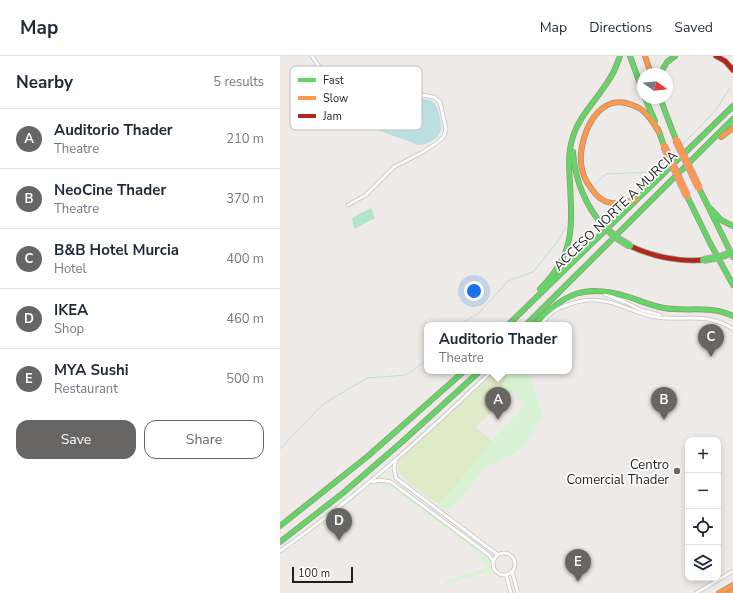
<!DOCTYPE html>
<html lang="en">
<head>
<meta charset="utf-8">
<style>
  :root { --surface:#fff; --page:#f6f6f7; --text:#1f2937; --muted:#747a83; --line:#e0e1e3; --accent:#676665 }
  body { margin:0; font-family:"Nunito Sans",sans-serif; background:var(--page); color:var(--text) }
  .controls { position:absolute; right:12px; bottom:12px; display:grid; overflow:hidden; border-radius:8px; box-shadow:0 2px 6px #0003 }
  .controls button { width:36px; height:36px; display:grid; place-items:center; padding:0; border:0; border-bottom:1px solid var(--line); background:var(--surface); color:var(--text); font:20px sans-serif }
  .compass { position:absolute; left:357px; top:12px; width:36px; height:36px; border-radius:50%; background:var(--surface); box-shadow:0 2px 6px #0003; rotate:104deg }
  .scale { position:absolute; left:12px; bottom:10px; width:61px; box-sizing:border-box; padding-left:4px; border:2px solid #1f1f1f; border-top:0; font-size:11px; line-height:14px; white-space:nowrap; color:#1f1f1f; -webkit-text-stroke:3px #fff; paint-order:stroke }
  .you { position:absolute; left:194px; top:235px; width:14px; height:14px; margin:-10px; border:3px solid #fff; border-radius:50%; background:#1a73e8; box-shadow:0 0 0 6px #1a73e833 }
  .badge { display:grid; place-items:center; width:26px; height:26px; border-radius:50%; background:var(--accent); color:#fff; font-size:13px; font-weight:700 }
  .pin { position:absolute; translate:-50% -33px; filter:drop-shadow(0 1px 2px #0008) }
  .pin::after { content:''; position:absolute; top:21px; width:14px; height:12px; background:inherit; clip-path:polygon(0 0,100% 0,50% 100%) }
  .popup { position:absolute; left:144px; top:266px; width:148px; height:52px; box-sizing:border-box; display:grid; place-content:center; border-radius:8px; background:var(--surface); filter:drop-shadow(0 1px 3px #0005); font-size:13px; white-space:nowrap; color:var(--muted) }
  .popup b { font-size:15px; color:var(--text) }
  .popup::after { content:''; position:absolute; left:50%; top:100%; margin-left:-8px; border:8px solid transparent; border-top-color:var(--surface) }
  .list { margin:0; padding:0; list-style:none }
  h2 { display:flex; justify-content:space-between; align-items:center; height:52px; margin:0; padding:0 16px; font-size:17px }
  h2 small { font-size:13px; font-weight:400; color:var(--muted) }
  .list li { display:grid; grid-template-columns:26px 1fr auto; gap:12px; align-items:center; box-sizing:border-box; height:60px; padding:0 16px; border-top:1px solid var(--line) }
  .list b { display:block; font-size:15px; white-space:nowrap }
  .list p { margin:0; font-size:13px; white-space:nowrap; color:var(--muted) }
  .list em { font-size:13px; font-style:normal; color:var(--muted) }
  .actions { display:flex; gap:8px; padding:12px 16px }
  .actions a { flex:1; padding:9px 0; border:1px solid var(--accent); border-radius:12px; text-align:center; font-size:14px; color:var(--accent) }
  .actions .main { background:var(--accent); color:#fff }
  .icon { flex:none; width:22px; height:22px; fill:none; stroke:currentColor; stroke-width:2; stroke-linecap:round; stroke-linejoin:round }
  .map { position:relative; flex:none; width:453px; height:537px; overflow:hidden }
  header { display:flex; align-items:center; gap:24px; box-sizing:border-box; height:56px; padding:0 20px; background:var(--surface); border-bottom:1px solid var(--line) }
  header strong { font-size:19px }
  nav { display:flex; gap:22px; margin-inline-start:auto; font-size:14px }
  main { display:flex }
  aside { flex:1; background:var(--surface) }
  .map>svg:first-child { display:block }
  .grass { fill:#dfeac6 }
  .park { fill:#d8f3d3 }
  .pitch { fill:#b2e4c8 }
  .water { fill:#bbdfe1 }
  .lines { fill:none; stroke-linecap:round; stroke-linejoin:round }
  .stream { stroke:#bbdfe1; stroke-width:1 }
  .street-casing { stroke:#c4c3c2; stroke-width:4.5 }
  .fast-casing { stroke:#98957f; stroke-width:6 }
  .slow-casing { stroke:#98957f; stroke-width:6 }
  .jam-casing { stroke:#98957f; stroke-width:6 }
  .street { stroke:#fcfcfc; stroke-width:3 }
  .fast { stroke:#63d668; stroke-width:4.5 }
  .slow { stroke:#ff974d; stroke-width:4.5 }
  .jam { stroke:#b3261e; stroke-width:4.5 }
  .fast-bridge-casing { stroke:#c39eaf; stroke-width:8; stroke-linecap:butt }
  .slow-bridge-casing { stroke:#c39eaf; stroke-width:8; stroke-linecap:butt }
  .fast-bridge { stroke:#63d668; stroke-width:6 }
  .slow-bridge { stroke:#ff974d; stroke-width:6 }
  .poi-dot { fill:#676665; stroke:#fff; stroke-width:1.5 }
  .labels { text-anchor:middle; stroke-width:3.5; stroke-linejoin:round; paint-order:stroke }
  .street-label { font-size:13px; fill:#1f1f1f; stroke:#fff }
  .poi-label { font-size:13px; fill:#1f1f1f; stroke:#fff; text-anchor:end }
  .key { fill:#fff; stroke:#bcbcbc; stroke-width:1 }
  .key-label { font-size:11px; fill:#1f1f1f }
</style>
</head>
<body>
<header>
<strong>Map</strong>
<nav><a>Map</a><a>Directions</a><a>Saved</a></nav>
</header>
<main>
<aside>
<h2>Nearby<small>5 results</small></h2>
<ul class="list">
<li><span class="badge">A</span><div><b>Auditorio Thader</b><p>Theatre</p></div><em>210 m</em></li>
<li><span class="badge">B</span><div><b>NeoCine Thader</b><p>Theatre</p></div><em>370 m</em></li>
<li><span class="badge">C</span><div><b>B&amp;B Hotel Murcia</b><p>Hotel</p></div><em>400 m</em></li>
<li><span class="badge">D</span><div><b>IKEA</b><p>Shop</p></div><em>460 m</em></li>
<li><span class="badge">E</span><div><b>MYA Sushi</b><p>Restaurant</p></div><em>500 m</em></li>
</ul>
<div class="actions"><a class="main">Save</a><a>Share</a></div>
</aside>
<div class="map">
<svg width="453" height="537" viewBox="0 0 453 537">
  <rect width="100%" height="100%" fill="#edeae8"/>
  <path class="grass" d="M217,315h11l1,1 -18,37 1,3 -17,15 17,14 -28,35 -25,28c-10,-7 -39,-24 -41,-36 0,-3 1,-6 3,-9z"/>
  <g class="park">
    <polygon points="228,315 248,315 263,360 242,393 203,413 181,443 166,455 158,449 184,420 212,385 244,350 232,336 212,356 211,353 229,317"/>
    <path d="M93,427c21,-1 30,10 46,22v2h-2l-22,-17 -12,-6 -11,1 -55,44 1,-3z"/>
    <polygon points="144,452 210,501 212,506 205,509 202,508 199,497 142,455"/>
    <polygon points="212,510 213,514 167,528 165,527 166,525"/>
  </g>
  <polygon class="pitch" points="91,152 95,162 74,173 72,162"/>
  <path class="water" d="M90,36l60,8c0,0 5,3 5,4 3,3 7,20 6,25 -1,9 -14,16 -22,16l-55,-20 -1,-2 4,-30z"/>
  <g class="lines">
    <g class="stream">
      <polyline points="402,89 436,54 449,33"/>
      <polyline points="391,100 397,94"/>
      <polyline points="316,127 326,118 374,116 387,104"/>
      <polyline points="179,269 199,257 228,225 253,216 278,185 286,170"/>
      <polyline points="0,393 43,348 87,322 126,319 147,304"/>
    </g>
    <g class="street-casing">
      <g id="street">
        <path d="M32,0c10,15 13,22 32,28l90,13 6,5 6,27 -2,7 -6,6 -15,10 -29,15 -28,28 -18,10"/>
        <polyline points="325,238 345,246 361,254 380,259"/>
        <path d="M260,269c4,-4 8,-10 13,-13 8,-6 27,-12 38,-12 20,-1 39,11 59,16 30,7 54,-6 83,13"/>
        <polyline points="116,404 114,412 116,422 218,499"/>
        <polyline points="92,426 100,424 111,426 209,499 213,505"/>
        <path d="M0,495c76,-53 145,-116 212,-180"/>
        <circle cx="224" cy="508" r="11"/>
        <polyline points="232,516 238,537"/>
        <polyline points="226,519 231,537"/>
        <polyline points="416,537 453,515"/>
      </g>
    </g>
    <g class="fast-casing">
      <g id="fast">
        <polyline points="350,0 363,36"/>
        <polyline points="380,18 387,6 395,0"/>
        <polyline points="365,42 375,65"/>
        <polyline points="380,42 396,84"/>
        <polyline points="378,73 384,90"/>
        <path d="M293,96c2,29 12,53 31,75"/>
        <polyline points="419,132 453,201"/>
        <polyline points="407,140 430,187 453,229"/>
        <polyline points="431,153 441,164 453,170"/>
        <path d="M260,233c35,-35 32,-60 30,-106 -1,-14 -2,-29 2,-43 6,-24 26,-41 38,-62 5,-7 7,-14 10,-22"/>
        <polyline points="228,269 453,50"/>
        <polyline points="246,269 453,63"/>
        <path d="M254,269c31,-32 50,-42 95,-28 12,4 23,9 35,11 24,4 45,-3 69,8"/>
        <polyline points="173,325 184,315"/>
        <polyline points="123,385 200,315"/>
        <polyline points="0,470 88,400 173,325"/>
        <polyline points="0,486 63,437 123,385"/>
      </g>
    </g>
    <g class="slow-casing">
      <g id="slow">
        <polyline points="365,0 371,18"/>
        <polyline points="441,81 453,72"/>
        <path d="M356,143c-19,6 -33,8 -45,-11 -6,-7 -9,-16 -10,-25 -2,-24 14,-67 45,-60 6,2 11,3 16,7 8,6 12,14 17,22"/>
        <polyline points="439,537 453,529"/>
        <polyline points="450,537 453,536"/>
      </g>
    </g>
    <g class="jam-casing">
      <g id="jam">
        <polyline points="436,0 445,5 453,14"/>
        <path d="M350,190c24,11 47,16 73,14"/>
      </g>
    </g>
    <use href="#street" class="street"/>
    <use href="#fast" class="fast"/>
    <use href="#slow" class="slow"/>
    <use href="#jam" class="jam"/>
    <g class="fast-bridge-casing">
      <g id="fast-bridge">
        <polyline points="324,171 337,182 350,190"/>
        <polyline points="423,204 440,201 453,196"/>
      </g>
    </g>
    <g class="slow-bridge-casing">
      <g id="slow-bridge">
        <polyline points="396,84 419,132"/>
        <polyline points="384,90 407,140"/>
      </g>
    </g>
    <use href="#fast-bridge" class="fast-bridge"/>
    <use href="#slow-bridge" class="slow-bridge"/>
  </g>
  <circle class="poi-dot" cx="397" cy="415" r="4"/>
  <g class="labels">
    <g class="street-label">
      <text transform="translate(335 154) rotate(-44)" y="5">ACCESO NORTE A MURCIA</text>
    </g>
    <g class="poi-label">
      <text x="389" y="413">Centro<tspan x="389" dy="15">Comercial Thader</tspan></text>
    </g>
  </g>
  <rect x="10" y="10" width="132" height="64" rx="6" class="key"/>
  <rect x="18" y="22" width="18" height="4" fill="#63d668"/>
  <rect x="18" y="40" width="18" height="4" fill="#ff974d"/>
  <rect x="18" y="58" width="18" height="4" fill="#b3261e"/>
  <g class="key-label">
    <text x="43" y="28">Fast</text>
    <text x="43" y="46">Slow</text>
    <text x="43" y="64">Jam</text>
  </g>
</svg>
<div class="controls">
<button>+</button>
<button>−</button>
<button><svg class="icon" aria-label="locate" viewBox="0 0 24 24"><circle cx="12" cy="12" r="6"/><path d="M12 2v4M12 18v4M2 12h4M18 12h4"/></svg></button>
<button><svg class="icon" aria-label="layers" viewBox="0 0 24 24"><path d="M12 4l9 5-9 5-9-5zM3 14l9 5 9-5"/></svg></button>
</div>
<svg class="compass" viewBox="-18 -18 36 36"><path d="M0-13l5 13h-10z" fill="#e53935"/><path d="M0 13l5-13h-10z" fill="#747a83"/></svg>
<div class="scale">100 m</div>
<div class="you"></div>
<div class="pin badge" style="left:218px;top:364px">A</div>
<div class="popup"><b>Auditorio Thader</b>Theatre</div>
<div class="pin badge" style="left:384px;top:364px">B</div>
<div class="pin badge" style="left:431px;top:301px">C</div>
<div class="pin badge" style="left:59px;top:485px">D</div>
<div class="pin badge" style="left:298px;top:526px">E</div>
</div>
</main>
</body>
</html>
